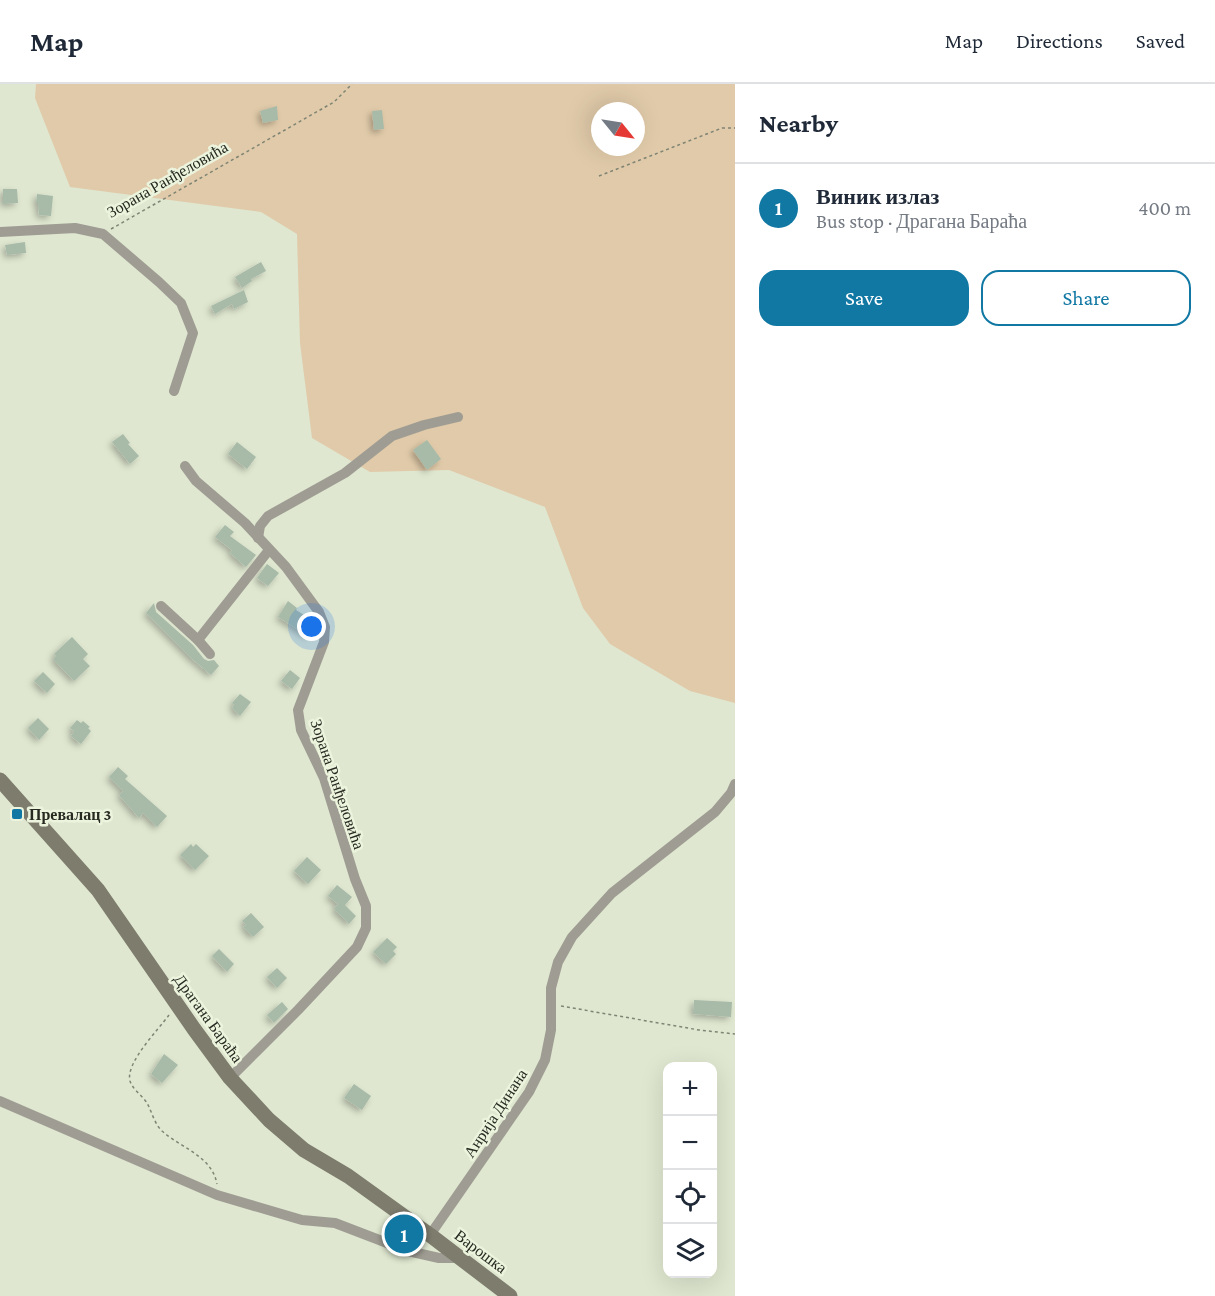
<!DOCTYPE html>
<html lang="en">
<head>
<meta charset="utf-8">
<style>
  :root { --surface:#fff; --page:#f2f2f3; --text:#1f2937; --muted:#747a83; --line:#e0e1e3; --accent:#1178a4 }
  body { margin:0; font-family:"Crimson Pro",serif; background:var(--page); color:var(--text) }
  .controls { position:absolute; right:18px; bottom:18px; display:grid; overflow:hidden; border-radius:12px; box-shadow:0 6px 24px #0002 }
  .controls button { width:54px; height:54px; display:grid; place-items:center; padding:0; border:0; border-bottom:2px solid var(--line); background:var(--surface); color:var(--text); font:30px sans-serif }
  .compass { position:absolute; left:591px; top:18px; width:54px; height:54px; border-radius:50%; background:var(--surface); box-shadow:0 6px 24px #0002; rotate:120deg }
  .you { position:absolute; left:312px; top:543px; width:21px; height:21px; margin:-15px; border:4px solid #fff; border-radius:50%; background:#1a73e8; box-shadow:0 0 0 9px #1a73e833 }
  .badge { display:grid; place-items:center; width:39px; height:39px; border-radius:50%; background:var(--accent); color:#fff; font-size:20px; font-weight:700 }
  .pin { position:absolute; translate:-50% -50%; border:3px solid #fff; box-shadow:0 2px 6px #0006 }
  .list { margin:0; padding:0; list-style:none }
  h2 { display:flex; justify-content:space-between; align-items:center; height:78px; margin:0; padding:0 24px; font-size:26px }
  h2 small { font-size:20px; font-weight:400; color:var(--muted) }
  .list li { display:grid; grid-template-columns:39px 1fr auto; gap:18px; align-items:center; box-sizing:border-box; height:90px; padding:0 24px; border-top:2px solid var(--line) }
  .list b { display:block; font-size:22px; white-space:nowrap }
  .list p { margin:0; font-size:20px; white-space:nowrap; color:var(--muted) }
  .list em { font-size:20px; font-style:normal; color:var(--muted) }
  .actions { display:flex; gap:12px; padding:18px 24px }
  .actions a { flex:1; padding:14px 0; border:2px solid var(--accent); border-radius:18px; text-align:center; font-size:21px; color:var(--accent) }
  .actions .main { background:var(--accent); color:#fff }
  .icon { flex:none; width:33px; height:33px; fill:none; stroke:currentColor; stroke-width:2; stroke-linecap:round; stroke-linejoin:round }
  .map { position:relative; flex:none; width:735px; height:1212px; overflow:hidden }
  header { display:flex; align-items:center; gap:36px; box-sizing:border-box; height:84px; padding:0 30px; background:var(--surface); border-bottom:2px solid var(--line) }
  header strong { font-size:28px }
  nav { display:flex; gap:33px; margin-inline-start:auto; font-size:21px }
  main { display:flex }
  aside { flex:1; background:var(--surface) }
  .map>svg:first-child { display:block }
  .green { fill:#e0caa9; fill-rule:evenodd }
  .building { fill:#a8baa8; filter:url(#shadow) }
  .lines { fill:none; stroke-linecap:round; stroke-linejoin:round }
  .path { stroke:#7f8474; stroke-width:1.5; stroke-dasharray:3 3; stroke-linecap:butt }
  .street { stroke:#9f9d93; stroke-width:10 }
  .secondary { stroke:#7e7c6d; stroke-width:15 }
  .poi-dot { fill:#1178a4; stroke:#ecf4dd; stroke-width:2 }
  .labels { text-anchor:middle; stroke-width:5; stroke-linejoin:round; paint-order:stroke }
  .street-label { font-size:16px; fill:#272a21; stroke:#ecf4dd }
  .poi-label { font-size:16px; font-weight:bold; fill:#272a21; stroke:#ecf4dd; text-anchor:start }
</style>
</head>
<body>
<header>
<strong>Map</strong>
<nav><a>Map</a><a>Directions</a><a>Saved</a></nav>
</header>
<main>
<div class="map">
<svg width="735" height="1212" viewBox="0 0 735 1212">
  <defs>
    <filter id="shadow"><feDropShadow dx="-3" dy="3" stdDeviation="3" flood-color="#0004"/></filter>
  </defs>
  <rect width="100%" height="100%" fill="#dfe7d0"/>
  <path class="green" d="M36,0h699v619l-45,-12 -80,-47 -27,-36 -38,-101 -96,-37 -79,2 -58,-34 -12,-95 -3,-109 -36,-22 -191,-25 -35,-89zM600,27h36v36h-36z"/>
  <g class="building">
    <polygon points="277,22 278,36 263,39 260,27"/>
    <polygon points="382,26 384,45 374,46 372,27"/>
    <polygon points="3,105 17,105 18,119 3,120"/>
    <polygon points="37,110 53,112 51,132 39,131 38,119 36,119"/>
    <polygon points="25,158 26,169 7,171 5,161"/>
    <polygon points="261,178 266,187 251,195 252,197 242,204 235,193"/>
    <polygon points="244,206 248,218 234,225 232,220 215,230 211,222"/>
    <polygon points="123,350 130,359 128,360 139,372 130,380 112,358"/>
    <polygon points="427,356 441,375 427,386 413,366"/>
    <polygon points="237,358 256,373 247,385 228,370"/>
    <polygon points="225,441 234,448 230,452 256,471 246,483 230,469 232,466 215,453"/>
    <polygon points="267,480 279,489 268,502 257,494"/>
    <polygon points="288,517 297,524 296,526 315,538 316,540 308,552 278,533"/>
    <polygon points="154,519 156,528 193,561 204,575 208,577 214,576 219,582 211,591 191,574 146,529"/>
    <polygon points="72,553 88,570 83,575 90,582 74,597 53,575 56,572 54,570"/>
    <polygon points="290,586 300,594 292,605 281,597"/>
    <polygon points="43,588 55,600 47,609 34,597"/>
    <polygon points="240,610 251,618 240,632 232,624 234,621 232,619"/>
    <polygon points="38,634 49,645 39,656 28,644"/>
    <polygon points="77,636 81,639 83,637 90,643 88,644 91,647 81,660 71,652 74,647 70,644"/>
    <polygon points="118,683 128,692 125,695 167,732 157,743 143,729 139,734 119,711 123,707 109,693"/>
    <polygon points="191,760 193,763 196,760 209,772 195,786 180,771"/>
    <polygon points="307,773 321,786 308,800 294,787"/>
    <polygon points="337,801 352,813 345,821 356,832 349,840 334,825 338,820 328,812"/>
    <polygon points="251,829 264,843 253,853 243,843 246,841 242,837"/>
    <polygon points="387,854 397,863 393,867 396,870 386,880 373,868"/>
    <polygon points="219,865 234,880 227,888 212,872"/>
    <polygon points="277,884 287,894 277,904 267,893"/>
    <polygon points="694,916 732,918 731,933 693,930"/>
    <polygon points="282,918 288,925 274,939 267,931"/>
    <polygon points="164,970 178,981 162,999 151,990"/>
    <polygon points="354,1000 371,1012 362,1026 344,1014"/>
  </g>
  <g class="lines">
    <g class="path">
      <polyline points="599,92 722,44 735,44"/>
      <polyline points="111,145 334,18 352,0"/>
      <polyline points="561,922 699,946 735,950"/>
      <path d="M169,931c-10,14 -44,48 -39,66 3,9 12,14 17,22 5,9 7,20 15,28 19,17 50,25 55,53"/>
    </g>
    <g class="street">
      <polyline points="0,148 75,144 103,150 159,198 181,219 193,249 174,307"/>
      <polyline points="185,382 196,397 245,439 286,483 319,528 325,543 324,558 298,626 301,646 324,694 355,795 366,822 366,844 357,863 298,926 230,994"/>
      <polyline points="258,454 260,442 268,432 345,389 392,352 424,341 458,333"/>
      <polyline points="161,522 198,556 210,570"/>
      <polyline points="198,556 269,466"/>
      <polyline points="0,1017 217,1111 302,1136 335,1139 408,1167 439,1174 461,1174"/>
      <polyline points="430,1151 529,1008 545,976 551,946 551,904 558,878 572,853 612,809 715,728 731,709 735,700"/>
    </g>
    <polyline class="secondary" points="0,696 98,806 194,945 230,994 269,1036 304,1066 348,1092 430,1151 510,1212"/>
  </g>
  <rect class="poi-dot" x="11" y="724" width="12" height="12" rx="3"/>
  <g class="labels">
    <g class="street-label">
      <text transform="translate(167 95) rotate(-30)" y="6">Зорана Ранђеловића</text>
      <text transform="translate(338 700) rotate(71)" y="6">Зорана Ранђеловића</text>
      <text transform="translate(209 934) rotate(54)" y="6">Драгана Бараћа</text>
      <text transform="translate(495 1029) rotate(-57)" y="6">Анрија Динана</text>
      <text transform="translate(481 1167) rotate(37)" y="6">Варошка</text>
    </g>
    <g class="poi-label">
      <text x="29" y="736">Превалац 3</text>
    </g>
  </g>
</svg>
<div class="controls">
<button>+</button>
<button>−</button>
<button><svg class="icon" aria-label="locate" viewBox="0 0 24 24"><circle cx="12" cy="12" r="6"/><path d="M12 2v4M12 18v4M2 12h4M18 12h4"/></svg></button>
<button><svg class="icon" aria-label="layers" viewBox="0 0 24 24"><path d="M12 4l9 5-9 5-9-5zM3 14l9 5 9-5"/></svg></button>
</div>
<svg class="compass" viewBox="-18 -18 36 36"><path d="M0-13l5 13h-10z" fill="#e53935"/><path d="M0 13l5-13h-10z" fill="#747a83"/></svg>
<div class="you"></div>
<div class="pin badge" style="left:404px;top:1150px">1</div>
</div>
<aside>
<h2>Nearby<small></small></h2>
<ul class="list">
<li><span class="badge">1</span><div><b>Виник излаз</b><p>Bus stop · Драгана Бараћа</p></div><em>400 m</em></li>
</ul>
<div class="actions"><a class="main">Save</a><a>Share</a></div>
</aside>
</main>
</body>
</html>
